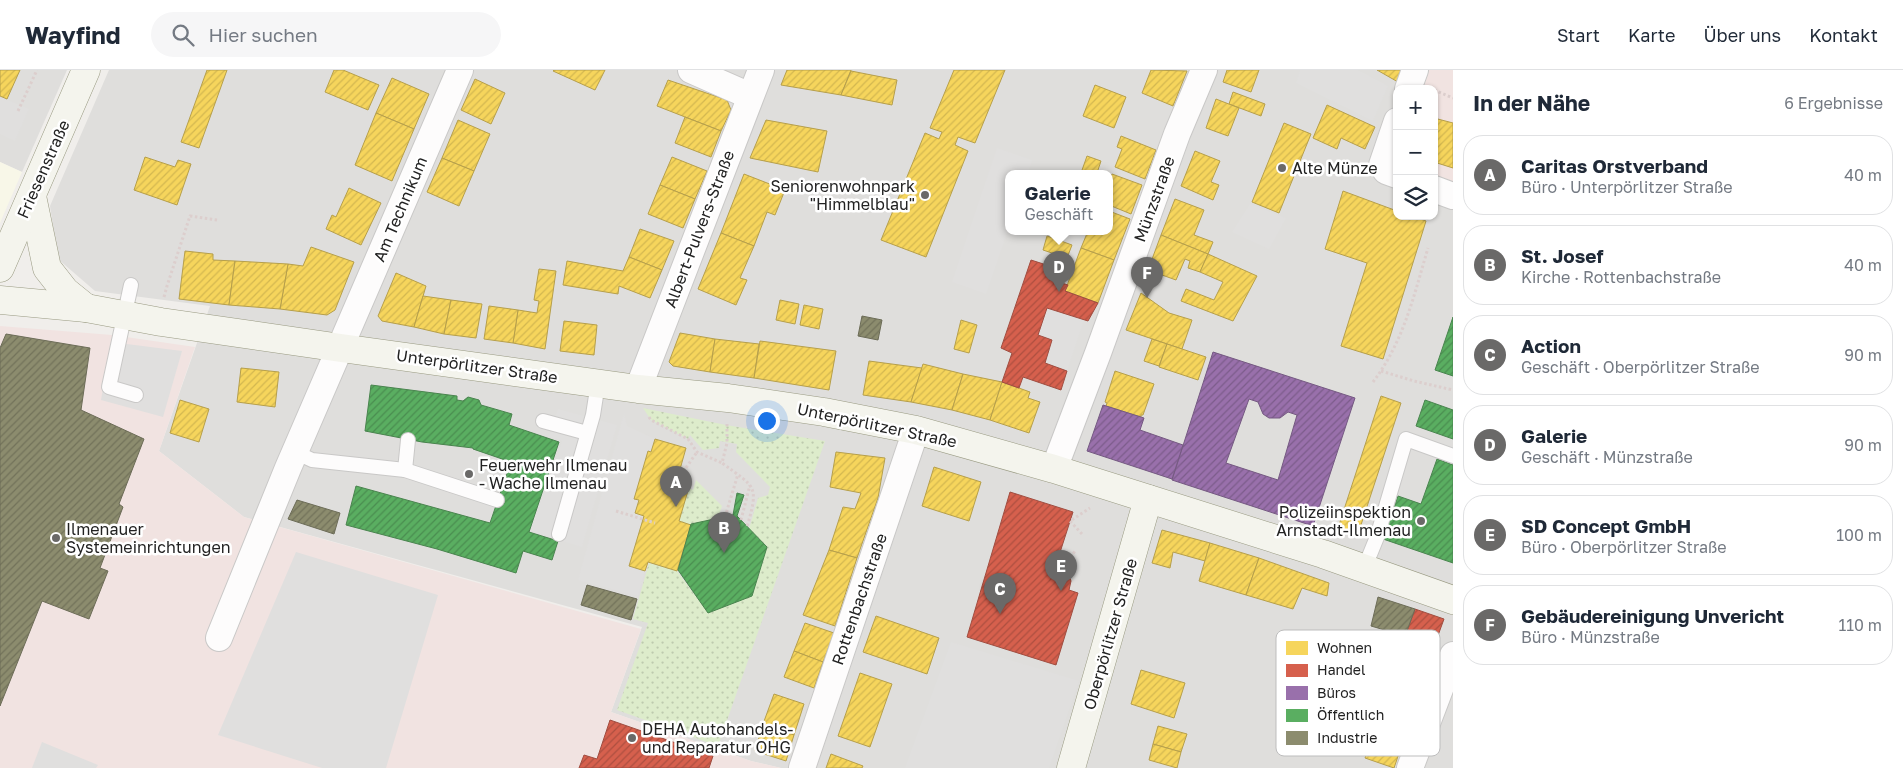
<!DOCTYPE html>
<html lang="de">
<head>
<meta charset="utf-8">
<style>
  :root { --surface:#fff; --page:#f6f6f7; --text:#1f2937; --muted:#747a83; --line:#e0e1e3; --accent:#6a6968 }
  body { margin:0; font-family:"Golos Text",sans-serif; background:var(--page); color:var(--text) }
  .controls { position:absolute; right:15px; top:15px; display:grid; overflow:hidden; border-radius:10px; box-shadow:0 1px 4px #0004 }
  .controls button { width:45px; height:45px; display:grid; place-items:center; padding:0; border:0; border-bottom:1px solid var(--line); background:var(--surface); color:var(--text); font:25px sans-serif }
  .you { position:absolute; left:766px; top:350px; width:18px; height:18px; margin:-12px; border:4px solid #fff; border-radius:50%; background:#1a73e8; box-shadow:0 0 0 8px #1a73e833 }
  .badge { display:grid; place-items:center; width:32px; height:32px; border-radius:50%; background:var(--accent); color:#fff; font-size:16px; font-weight:700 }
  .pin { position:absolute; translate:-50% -41px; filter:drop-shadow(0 1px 2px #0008) }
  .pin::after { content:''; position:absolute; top:26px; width:18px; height:15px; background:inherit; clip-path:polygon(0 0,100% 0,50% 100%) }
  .popup { position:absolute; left:1005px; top:100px; width:108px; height:65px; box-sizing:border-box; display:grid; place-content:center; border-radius:10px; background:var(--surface); filter:drop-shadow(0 1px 4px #0005); font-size:16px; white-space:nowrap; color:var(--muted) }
  .popup b { font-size:19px; color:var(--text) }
  .popup::after { content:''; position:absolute; left:50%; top:100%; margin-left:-10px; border:10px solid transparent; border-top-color:var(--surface) }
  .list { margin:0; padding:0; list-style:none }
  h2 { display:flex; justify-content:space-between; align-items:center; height:65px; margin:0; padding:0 20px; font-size:21px }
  h2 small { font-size:16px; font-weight:400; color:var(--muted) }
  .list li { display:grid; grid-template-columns:32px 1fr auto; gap:15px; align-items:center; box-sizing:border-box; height:80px; margin:0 10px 10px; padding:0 10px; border:1px solid var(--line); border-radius:20px }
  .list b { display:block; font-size:19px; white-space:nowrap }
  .list p { margin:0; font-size:16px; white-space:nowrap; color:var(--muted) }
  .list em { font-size:16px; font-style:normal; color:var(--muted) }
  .icon { flex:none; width:28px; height:28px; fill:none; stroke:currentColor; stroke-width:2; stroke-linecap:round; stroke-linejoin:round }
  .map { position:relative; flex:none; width:1453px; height:698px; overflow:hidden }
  header { display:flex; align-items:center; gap:30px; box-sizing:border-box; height:70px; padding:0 25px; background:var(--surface); border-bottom:1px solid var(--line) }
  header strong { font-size:24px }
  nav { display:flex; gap:28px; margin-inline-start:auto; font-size:18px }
  .search { width:350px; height:45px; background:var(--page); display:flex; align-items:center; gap:12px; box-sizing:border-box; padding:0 18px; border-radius:28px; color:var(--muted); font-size:19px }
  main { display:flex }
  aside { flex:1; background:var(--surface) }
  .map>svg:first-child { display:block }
  .residential { fill:#dfdedc; fill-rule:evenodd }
  .commercial { fill:#f1e3e1 }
  .education { fill:#f8f7e8 }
  .grass { fill:url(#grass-dots) }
  .parking { fill:#e0dfde }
  .homes { fill:url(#homes-hatch); stroke:#b69f4b }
  .shops { fill:url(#shops-hatch); stroke:#a04d40 }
  .offices { fill:url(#offices-hatch); stroke:#755982; fill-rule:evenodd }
  .public { fill:url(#public-hatch); stroke:#49844e }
  .industry { fill:url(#industry-hatch); stroke:#6c6c57 }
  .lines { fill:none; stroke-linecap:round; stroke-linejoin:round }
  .lane-casing { stroke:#c9c8c7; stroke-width:16 }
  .street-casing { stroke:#c9c8c7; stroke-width:28 }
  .secondary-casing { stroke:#999a82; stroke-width:29 }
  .path { stroke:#dccecd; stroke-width:3; stroke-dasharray:2.5 2.5; stroke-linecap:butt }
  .lane { stroke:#fdfcfc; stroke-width:14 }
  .street { stroke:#fdfcfc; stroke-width:26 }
  .secondary { stroke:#f4f4ed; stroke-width:28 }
  .poi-dot { fill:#6a6968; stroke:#fff; stroke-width:2 }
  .labels { text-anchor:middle; stroke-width:5; stroke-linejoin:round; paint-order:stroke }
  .poi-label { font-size:16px; fill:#222; stroke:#fff; text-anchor:start }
  .street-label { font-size:16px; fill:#222; stroke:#fff }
  .key { fill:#fff; stroke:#bdbdbd; stroke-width:1 }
  .key-label { font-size:14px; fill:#222 }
</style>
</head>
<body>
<header>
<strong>Wayfind</strong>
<div class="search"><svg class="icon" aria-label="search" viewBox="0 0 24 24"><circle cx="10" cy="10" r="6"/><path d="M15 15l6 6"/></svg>Hier suchen</div>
<nav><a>Start</a><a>Karte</a><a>Über uns</a><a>Kontakt</a></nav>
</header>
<main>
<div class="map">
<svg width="1453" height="698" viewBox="0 0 1453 698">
  <defs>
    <pattern id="grass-dots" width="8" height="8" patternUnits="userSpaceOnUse" patternTransform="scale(1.25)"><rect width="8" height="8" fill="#ddeccb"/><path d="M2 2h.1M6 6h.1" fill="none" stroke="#bdcaae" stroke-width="1.8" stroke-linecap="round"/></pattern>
    <pattern id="homes-hatch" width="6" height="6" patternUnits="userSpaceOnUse" patternTransform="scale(1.25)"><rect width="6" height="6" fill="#f6d55c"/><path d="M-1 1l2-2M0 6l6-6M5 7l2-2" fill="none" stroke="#d3b750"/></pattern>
    <pattern id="shops-hatch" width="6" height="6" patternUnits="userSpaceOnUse" patternTransform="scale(1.25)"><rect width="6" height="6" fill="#d6604d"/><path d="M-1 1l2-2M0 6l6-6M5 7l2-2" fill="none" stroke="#ad4f40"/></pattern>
    <pattern id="offices-hatch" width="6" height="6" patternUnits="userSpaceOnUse" patternTransform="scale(1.25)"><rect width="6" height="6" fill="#9970ab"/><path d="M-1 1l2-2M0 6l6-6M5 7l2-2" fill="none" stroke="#7c5c8b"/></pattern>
    <pattern id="public-hatch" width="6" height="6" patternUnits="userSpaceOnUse" patternTransform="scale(1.25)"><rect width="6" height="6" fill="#5aae61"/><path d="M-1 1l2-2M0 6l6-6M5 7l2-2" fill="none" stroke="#4a8d50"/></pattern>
    <pattern id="industry-hatch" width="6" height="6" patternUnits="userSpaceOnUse" patternTransform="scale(1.25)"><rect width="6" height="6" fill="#8c8c6e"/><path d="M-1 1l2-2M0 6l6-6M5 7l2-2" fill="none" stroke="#72725a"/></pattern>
  </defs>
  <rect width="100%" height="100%" fill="#f0eeeb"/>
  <g class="residential">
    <polygon points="0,0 67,0 22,102 0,92"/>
    <path d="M109,0h1320l-6,19h-26v127h37v-35l19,6v581h-672l-30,-7 -140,-49 31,-85 -398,-110 -85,-66 51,-145 -115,-15 -37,-32 -8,-53zM1009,103h100v58h-100z"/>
  </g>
  <g class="commercial">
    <polygon points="1429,0 1453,0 1453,117 1434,111 1434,19 1423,19"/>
    <polygon points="0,256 112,265 195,277 159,381 244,447 641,559 611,642 751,691 781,698 0,698"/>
  </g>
  <polygon class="education" points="0,92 22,102 0,153"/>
  <g class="grass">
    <polygon points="643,338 726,355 825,371 718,676 617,640 648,553 633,549 649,493 677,501 708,543 752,526 767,477 749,459 758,428 768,425 770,417 736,382 737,374 720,371 719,378 703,380 690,365 688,369 651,350"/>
    <polygon points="696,410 722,436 718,448 691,455 679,451 689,418 693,420"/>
  </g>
  <g class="parking">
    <polygon points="1300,0 1358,0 1388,16 1373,51 1296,13"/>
    <polygon points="0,27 29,39 15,71 0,64"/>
    <polygon points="997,78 1032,90 1028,103 1009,103 1009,157 986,224 952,212"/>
    <polygon points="1250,134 1286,148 1269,179 1232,162"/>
    <polygon points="1047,238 1084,250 1067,301 1045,293 1052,270 1039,265"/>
    <polygon points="111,272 182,281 163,347 101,330"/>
    <polygon points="558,339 617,355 582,477 530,461 562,371 549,366"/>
    <polygon points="624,343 627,356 655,369 651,382 649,381 634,429 639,430 635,443 644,446 629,496 645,501 638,526 578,510"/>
    <polygon points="296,482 438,525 386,698 322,698 218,665"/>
    <polygon points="951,572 1079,611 1049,698 905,698"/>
    <polygon points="42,672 98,695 96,698 32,698"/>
  </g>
  <g class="homes">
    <polygon points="0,0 20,0 7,29 0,26"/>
    <polygon points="207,0 227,0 199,78 181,72"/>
    <polygon points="334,0 343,0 379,15 368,40 325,22"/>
    <polygon points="554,0 605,0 595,20 553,1"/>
    <polygon points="787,0 851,0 841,25 781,15"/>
    <polygon points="954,0 1005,0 975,73 958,67 955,75 968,81 926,187 881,170 925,63 939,69 942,62 930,58"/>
    <polygon points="1151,0 1187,1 1173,36 1142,23"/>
    <polygon points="1227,0 1259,0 1251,22 1223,12"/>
    <polygon points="1377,0 1402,0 1398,12"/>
    <polygon points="851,1 897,10 892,35 841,25"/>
    <polygon points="392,8 429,24 414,59 376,43"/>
    <polygon points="475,9 505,23 491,54 461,40"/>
    <polygon points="668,10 727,30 731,40 721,61 657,36"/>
    <polygon points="1095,15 1126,27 1114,58 1083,46"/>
    <polygon points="1233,22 1265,34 1261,46 1229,34"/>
    <polygon points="1216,29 1239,38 1228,66 1206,58"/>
    <polygon points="1327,35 1375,57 1365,79 1341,68 1337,79 1313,68"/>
    <polygon points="376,43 414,59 392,111 355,95"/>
    <polygon points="685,47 721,61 711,87 675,73"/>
    <polygon points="1434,48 1453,53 1453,98 1434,92"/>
    <polygon points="458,50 490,64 474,101 442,88"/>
    <polygon points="766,50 827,61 818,102 750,88"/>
    <polygon points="1284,53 1311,64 1279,143 1252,132"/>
    <polygon points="1121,66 1156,80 1145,109 1115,97 1122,79 1117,77"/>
    <polygon points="1195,81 1220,91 1211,112 1219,115 1213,130 1181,116"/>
    <polygon points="1087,86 1101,91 1097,103 1081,103"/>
    <polygon points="145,87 175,97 178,90 191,94 177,135 134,120"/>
    <polygon points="672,87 707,101 695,129 660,115"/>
    <polygon points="442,88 474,101 459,136 427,122"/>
    <polygon points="744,104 785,120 775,145 767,142 754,176 721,163"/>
    <polygon points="1112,104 1142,115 1131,144 1109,135 1109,112"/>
    <polygon points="660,115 695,129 683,158 648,144"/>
    <polygon points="349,118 381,133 361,175 326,159 332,145 336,147"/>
    <polygon points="1343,121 1397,141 1397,146 1412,146 1426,151 1383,289 1341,276 1367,193 1325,179"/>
    <polygon points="1175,129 1204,140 1194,165 1213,172 1208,184 1161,165"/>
    <polygon points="1109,141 1130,149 1114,190 1081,178 1088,161 1109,161"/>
    <polygon points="640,159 674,171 662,200 629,187"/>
    <polygon points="721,163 754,176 740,208 747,210 736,235 698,219"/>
    <polygon points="1161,165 1208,184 1200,202 1188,198 1190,191 1185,189 1176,210 1148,200"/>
    <polygon points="1047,166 1072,175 1067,188 1043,180"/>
    <polygon points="311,177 354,192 335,240 327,245 280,239 288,194 303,196"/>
    <polygon points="1081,178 1114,190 1098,233 1065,221"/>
    <polygon points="185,181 213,184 213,190 235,191 229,235 179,229"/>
    <polygon points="1208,184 1257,206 1233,251 1181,231 1186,219 1214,230 1223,212 1200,202"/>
    <polygon points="629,187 662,200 650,228 619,216 618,224 563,215 567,191 623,201"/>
    <polygon points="235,191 288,194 280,239 229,235"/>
    <polygon points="539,199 556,201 545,279 513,273 518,240 537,243 539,231 534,230"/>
    <polygon points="396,203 426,216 414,257 382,251 378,246"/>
    <polygon points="1141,223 1169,243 1192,250 1182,279 1126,260"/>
    <polygon points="423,226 451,230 444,264 414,257"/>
    <polygon points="451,230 482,234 476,268 444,264"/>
    <polygon points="780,230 799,234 795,254 776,250"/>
    <polygon points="804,235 823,239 819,259 800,255"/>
    <polygon points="489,236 518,240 513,273 484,269"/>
    <polygon points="961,250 977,255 969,283 954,279"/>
    <polygon points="564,251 597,255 594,285 560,281"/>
    <polygon points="680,263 715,269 710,302 673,296 669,292"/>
    <polygon points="715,269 759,274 754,308 710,302"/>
    <polygon points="1152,269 1167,274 1159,296 1144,291"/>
    <polygon points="760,271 836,281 829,320 754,308"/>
    <polygon points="1167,274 1206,287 1198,310 1159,297"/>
    <polygon points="869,291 922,298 911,332 863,325"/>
    <polygon points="923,294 963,304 952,340 911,332"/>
    <polygon points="241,298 279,302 275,337 237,332"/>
    <polygon points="1115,301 1154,314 1143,345 1141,345 1141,347 1106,336 1107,333 1105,332"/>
    <polygon points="963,304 1002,312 990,350 952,340"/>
    <polygon points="1002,312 1030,322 1028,328 1040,332 1029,363 990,350"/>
    <polygon points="1381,326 1401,333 1358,464 1338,458"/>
    <polygon points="180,330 209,339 199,372 170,363"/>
    <polygon points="655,369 686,378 677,410 690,414 679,451 691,455 677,501 648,492 645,501 629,496 644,446 635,443 639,430 634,429 648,381 651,382"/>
    <polygon points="836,382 885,388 878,428 857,488 829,480 843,437 855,439 861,423 830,417"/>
    <polygon points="934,397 981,412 969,451 922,436"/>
    <polygon points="1162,460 1210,473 1205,491 1173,482 1170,498 1152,493"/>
    <polygon points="1210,473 1259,488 1246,525 1199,511"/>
    <polygon points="829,480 857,488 835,556 803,545"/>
    <polygon points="1259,488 1329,513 1327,526 1302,518 1293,539 1246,525"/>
    <polygon points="876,546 939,568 927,604 863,582"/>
    <polygon points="805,553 834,563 823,592 794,581"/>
    <polygon points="794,581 823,592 814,618 784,607"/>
    <polygon points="1395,591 1425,601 1412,646 1383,636"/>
    <polygon points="1141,600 1185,613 1174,648 1131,634"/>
    <polygon points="860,603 892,614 870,677 838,666"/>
    <polygon points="774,624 804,634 794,665 763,654"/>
    <polygon points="1378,653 1406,663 1394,698 1365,688"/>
    <polygon points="763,654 794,665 786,691 755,681"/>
    <polygon points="1158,656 1187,664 1181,682 1153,674"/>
    <polygon points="1153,674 1181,682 1177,698 1149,690"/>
    <polygon points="831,684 863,696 862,698 826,698"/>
  </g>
  <g class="shops">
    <polygon points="1031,190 1059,199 1055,211 1068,215 1065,221 1098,233 1088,251 1047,238 1038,265 1052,270 1045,293 1067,301 1061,320 1023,307 1019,318 1002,312 1012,283 1001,278"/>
    <polygon points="1010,422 1073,442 1055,498 1067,501 1071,511 1069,520 1078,523 1056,595 967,567"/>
    <polygon points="1415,539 1444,549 1425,601 1381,587 1385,570 1402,575"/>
    <polygon points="610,650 713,686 709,698 579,698 584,685 597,689"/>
  </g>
  <g class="offices">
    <path d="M1213,282l142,46 -42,128 -141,-46zM1249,329l9,3 5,12 6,4h11l8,-6 9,3 -19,65 -52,-17z"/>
    <polygon points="1103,335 1144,348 1140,360 1183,375 1172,409 1087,381"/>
  </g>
  <g class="public">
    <polygon points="1453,247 1453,306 1435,300"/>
    <polygon points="371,315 457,326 457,330 463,331 468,327 479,330 481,335 512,344 509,355 559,372 529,462 558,471 552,490 523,481 516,503 437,479 346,455 356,416 490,453 511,392 473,379 473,378 422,372 365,361"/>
    <polygon points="1425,330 1453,340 1453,369 1416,356"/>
    <polygon points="1437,389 1453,395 1453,493 1383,469 1398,426 1421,434"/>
    <polygon points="737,423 744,425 737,446 767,477 752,526 708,543 678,500 691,454 733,445"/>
  </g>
  <g class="industry">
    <polygon points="862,246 882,250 878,270 858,266"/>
    <polygon points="6,264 90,278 81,340 144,369 119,434 123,437 100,498 108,501 89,549 42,531 0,636 0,278"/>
    <polygon points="297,430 340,443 334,464 288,449"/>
    <polygon points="587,515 637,529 631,550 581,535"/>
    <polygon points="1378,527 1415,539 1405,566 1371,556"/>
  </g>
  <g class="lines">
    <g class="lane-casing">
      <g id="lane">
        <polyline points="131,215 109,317 136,325"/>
        <polyline points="543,351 587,363"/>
        <polyline points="295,382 312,390 405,400 408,370"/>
        <polyline points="405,400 497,430"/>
        <polyline points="559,464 593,345 598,313"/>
        <polyline points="1364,499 1377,467 1406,369 1453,386"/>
      </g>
    </g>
    <g class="street-casing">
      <g id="street">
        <polyline points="691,0 750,26"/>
        <polyline points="1408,19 1415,0"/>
        <polyline points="1397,51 1382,95 1386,101 1397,105"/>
        <polyline points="1434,119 1453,126"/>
        <polyline points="638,319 761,0"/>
        <polyline points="1054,399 1098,283 1177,64 1204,0"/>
        <polyline points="219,568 288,398 460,0"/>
        <polyline points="802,698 916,360"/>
        <polyline points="1410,698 1453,585"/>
      </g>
    </g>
    <g class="secondary-casing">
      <g id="secondary">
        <polyline points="32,126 47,198 65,221 86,238"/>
        <polyline points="0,198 86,0"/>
        <polyline points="0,230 86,238 161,252 341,278 638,319 728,328 824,342 916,360 1054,399 1323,484 1453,530"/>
        <polyline points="1071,698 1148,429"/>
      </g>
    </g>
    <g class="path">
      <polyline points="1434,20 1453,28"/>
      <polyline points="18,41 37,0"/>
      <polyline points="164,227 167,216 190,146 217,150"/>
      <polyline points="1381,301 1414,311 1453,320"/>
      <path d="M1373,312c31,-41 41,-87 55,-134"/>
      <polyline points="649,347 651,350 688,369 697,382 722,393"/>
      <path d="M727,354v19l-5,20c34,25 37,22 25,64"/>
      <polyline points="680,411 681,405 697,382"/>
      <polyline points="616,441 655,453"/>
      <polyline points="725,447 738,404"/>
      <polyline points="741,450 750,415"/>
      <polyline points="1082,464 1070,451 1090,438"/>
      <polyline points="1062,500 1075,481"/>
    </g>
    <use href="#lane" class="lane"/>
    <use href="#street" class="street"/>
    <use href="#secondary" class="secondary"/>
  </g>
  <g class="poi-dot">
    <circle cx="1282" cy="98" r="5"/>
    <circle cx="925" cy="125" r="5"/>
    <circle cx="469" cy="404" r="5"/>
    <circle cx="1421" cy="451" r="5"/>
    <circle cx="56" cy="468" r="5"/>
    <circle cx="632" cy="668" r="5"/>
  </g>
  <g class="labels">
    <g class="poi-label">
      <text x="1292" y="104">Alte Münze</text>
      <text x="915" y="122" text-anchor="end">Seniorenwohnpark<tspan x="915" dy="18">"Himmelblau"</tspan></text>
      <text x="479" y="401">Feuerwehr Ilmenau<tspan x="479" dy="18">- Wache Ilmenau</tspan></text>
      <text x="1411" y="448" text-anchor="end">Polizeiinspektion<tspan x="1411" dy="18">Arnstadt-Ilmenau</tspan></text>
      <text x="66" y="465">Ilmenauer<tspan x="66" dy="18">Systemeinrichtungen</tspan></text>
      <text x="642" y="665">DEHA Autohandels-<tspan x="642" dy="18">und Reparatur OHG</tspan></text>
    </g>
    <g class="street-label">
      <text transform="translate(43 99) rotate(-66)" y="6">Friesenstraße</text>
      <text transform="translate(1154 129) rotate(-70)" y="6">Münzstraße</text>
      <text transform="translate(400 139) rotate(-67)" y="6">Am Technikum</text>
      <text transform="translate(699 159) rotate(-69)" y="6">Albert-Pulvers-Straße</text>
      <text transform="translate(477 296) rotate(8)" y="6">Unterpörlitzer Straße</text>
      <text transform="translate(877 355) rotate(12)" y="6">Unterpörlitzer Straße</text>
      <text transform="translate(859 529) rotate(-71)" y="6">Rottenbachstraße</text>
      <text transform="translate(1110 564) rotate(-74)" y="6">Oberpörlitzer Straße</text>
    </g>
  </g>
  <rect x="1276" y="560" width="164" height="126" rx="8" class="key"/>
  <rect x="1286" y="571" width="22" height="14" fill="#f6d55c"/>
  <rect x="1286" y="594" width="22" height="13" fill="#d6604d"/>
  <rect x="1286" y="616" width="22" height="14" fill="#9970ab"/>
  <rect x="1286" y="639" width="22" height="13" fill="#5aae61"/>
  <rect x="1286" y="661" width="22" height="14" fill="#8c8c6e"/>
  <g class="key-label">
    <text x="1317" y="583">Wohnen</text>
    <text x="1317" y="605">Handel</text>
    <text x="1317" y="628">Büros</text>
    <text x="1317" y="650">Öffentlich</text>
    <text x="1317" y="673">Industrie</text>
  </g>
</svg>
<div class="controls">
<button>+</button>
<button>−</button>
<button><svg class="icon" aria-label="layers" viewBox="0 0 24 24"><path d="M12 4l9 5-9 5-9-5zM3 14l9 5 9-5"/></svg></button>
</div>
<div class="you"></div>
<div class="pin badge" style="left:676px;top:437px">A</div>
<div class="pin badge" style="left:724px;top:483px">B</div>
<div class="pin badge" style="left:1000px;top:544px">C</div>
<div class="pin badge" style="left:1059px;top:222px">D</div>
<div class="popup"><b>Galerie</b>Geschäft</div>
<div class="pin badge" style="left:1061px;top:521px">E</div>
<div class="pin badge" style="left:1147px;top:228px">F</div>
</div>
<aside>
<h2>In der Nähe<small>6 Ergebnisse</small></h2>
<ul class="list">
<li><span class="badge">A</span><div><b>Caritas Orstverband</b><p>Büro · Unterpörlitzer Straße</p></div><em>40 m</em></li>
<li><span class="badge">B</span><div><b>St. Josef</b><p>Kirche · Rottenbachstraße</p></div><em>40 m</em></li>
<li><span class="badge">C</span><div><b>Action</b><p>Geschäft · Oberpörlitzer Straße</p></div><em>90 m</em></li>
<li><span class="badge">D</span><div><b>Galerie</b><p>Geschäft · Münzstraße</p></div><em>90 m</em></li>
<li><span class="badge">E</span><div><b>SD Concept GmbH</b><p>Büro · Oberpörlitzer Straße</p></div><em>100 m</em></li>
<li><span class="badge">F</span><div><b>Gebäudereinigung Unvericht</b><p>Büro · Münzstraße</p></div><em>110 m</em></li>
</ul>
</aside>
</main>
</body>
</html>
